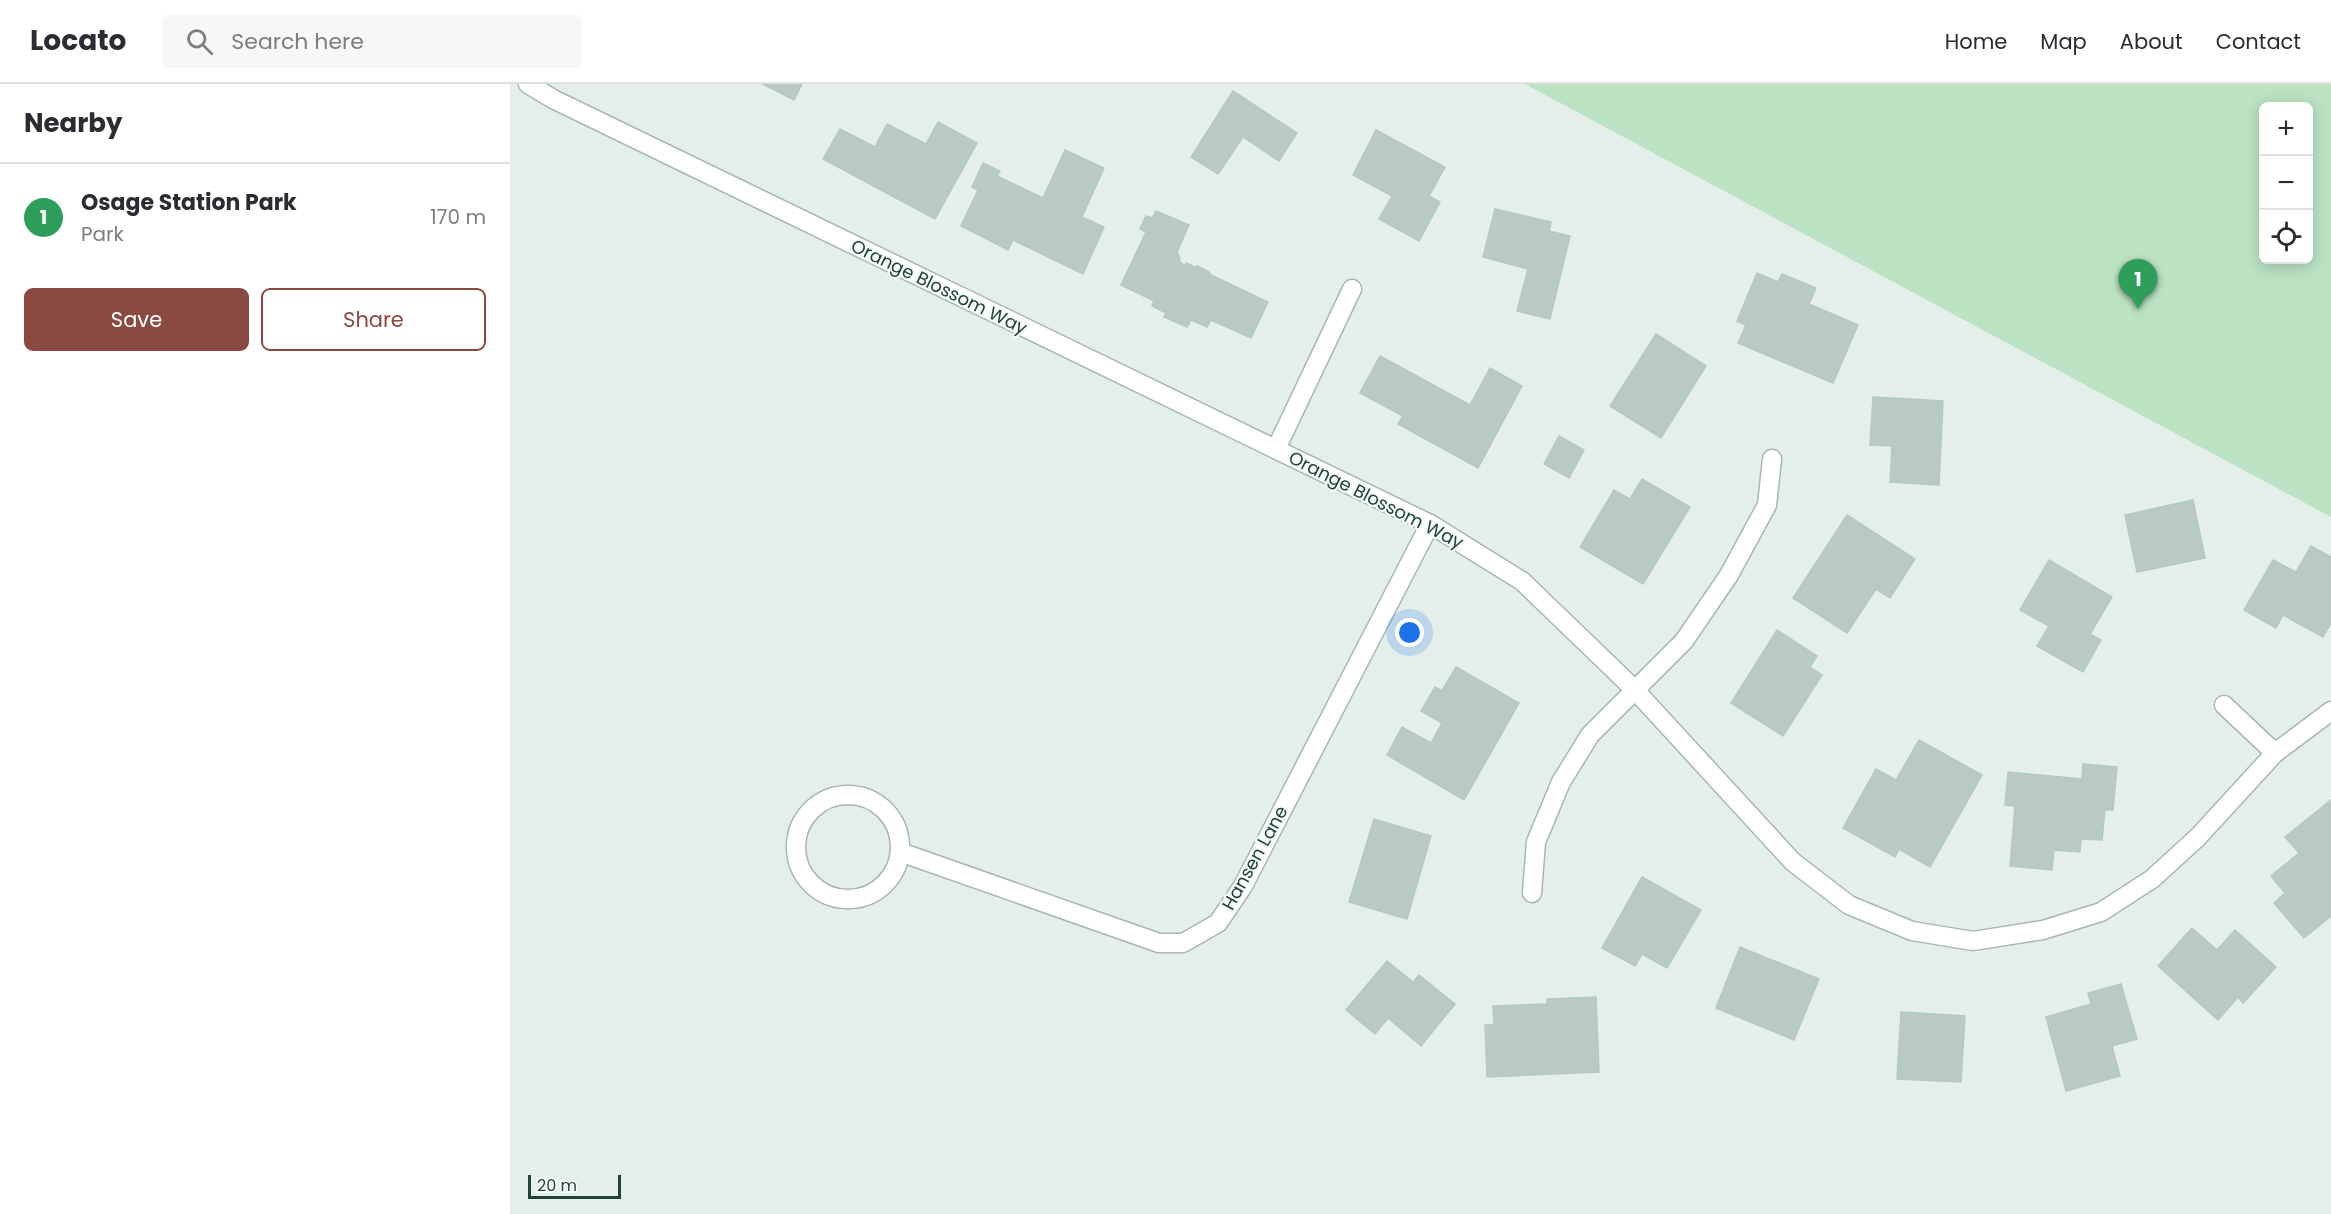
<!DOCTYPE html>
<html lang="en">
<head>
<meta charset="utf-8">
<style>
  :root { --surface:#fff; --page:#f7f7f7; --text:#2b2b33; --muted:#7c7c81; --line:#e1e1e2; --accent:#8a4a41 }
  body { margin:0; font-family:Poppins,sans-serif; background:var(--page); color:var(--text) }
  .controls { position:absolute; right:18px; top:18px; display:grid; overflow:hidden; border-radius:9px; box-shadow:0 3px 15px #0003 }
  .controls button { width:54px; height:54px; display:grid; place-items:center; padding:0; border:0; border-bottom:2px solid var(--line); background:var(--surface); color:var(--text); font:30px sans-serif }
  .scale { position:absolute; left:18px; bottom:15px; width:93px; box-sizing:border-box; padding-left:6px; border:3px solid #214337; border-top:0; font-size:16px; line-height:21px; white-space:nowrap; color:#214337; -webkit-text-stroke:4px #f5fbf7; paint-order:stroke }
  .you { position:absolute; left:900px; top:549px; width:21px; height:21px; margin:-15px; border:4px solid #fff; border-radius:50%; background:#1a73e8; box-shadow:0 0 0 9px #1a73e833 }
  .badge { display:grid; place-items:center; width:39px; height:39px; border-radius:50%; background:var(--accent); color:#fff; font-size:20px; font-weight:700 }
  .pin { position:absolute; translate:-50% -50px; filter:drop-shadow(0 2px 3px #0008) }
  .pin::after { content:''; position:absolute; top:32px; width:21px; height:18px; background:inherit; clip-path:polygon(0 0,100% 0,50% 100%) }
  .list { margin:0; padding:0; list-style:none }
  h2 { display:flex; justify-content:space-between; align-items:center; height:78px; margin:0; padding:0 24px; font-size:26px }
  h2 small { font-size:20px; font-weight:400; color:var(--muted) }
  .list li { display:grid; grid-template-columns:39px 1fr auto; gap:18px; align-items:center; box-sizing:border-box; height:108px; padding:0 24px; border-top:2px solid var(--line) }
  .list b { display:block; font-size:22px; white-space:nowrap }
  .list p { margin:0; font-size:20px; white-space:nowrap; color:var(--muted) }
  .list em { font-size:20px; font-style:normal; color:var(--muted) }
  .actions { display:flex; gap:12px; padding:18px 24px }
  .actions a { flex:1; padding:14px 0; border:2px solid var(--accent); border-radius:9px; text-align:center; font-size:21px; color:var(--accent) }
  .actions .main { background:var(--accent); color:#fff }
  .icon { flex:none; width:33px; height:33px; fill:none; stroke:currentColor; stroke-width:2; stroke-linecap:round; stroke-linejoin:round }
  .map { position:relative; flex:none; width:1821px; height:1130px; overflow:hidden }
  header { display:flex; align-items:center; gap:36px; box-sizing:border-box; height:84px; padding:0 30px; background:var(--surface); border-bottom:2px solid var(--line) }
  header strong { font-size:28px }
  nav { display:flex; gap:33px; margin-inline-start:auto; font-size:21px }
  .search { width:420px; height:54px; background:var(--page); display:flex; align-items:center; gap:15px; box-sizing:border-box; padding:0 21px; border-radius:9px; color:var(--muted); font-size:22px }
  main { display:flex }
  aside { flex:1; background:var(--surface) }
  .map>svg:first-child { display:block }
  .green { fill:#bbe2c3; fill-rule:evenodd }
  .building { fill:#b9cac2; stroke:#b5c9c0; stroke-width:1.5 }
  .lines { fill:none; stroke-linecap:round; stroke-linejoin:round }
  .minor-casing { stroke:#a6b8b0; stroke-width:21 }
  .minor { stroke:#fff; stroke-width:18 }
  .labels { text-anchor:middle; stroke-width:4.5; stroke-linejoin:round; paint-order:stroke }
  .street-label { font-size:18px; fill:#214337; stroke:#f5fbf7 }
</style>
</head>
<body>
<header>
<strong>Locato</strong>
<div class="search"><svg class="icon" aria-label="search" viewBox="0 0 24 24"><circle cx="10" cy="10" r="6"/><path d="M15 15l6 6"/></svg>Search here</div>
<nav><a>Home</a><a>Map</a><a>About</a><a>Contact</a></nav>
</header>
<main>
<aside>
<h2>Nearby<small></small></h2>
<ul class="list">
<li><span class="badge" style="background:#2e9e5b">1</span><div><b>Osage Station Park</b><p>Park</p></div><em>170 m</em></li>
</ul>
<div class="actions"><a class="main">Save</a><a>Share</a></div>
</aside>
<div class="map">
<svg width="1821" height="1130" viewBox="0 0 1821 1130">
  <rect width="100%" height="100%" fill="#e4efe9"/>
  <path class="green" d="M1015,0h806v433zM1754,22h44v154h-44z"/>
  <g class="building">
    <polygon points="253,0 292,0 284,16"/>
    <polygon points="723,7 787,49 769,77 733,53 708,90 681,73"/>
    <polygon points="428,38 467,59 425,135 313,75 330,45 365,63 377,40 416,60"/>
    <polygon points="866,46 935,83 919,112 930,118 909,157 869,135 882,112 843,91"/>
    <polygon points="555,66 594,84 572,133 594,143 573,190 503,156 498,166 451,142 468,106 462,103 473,79 490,87 487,92 533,114"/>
    <polygon points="985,125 1041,138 1039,147 1060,152 1040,235 1007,227 1018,185 973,173"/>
    <polygon points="646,127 679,141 667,168 670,174 669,177 675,182 676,179 685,183 688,182 699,188 701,191 758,218 741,254 701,236 697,243 681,236 677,243 654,233 656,229 642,222 644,217 611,201 636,148 630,145 636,132 642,134"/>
    <polygon points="1247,189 1268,198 1272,190 1306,204 1299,220 1348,241 1323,299 1228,259 1236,241 1227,237"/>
    <polygon points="1146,250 1196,282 1151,354 1100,322"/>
    <polygon points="870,272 960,321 980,284 1012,302 968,384 888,340 893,332 850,309"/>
    <polygon points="1363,313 1433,317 1429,401 1380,398 1382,362 1360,361"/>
    <polygon points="1049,352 1074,366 1059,394 1034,380"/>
    <polygon points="1132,395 1180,423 1133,500 1070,463 1104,406 1120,415"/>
    <polygon points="1683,416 1695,474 1627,488 1615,431"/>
    <polygon points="1337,431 1405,475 1380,514 1366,505 1337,549 1283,514"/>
    <polygon points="1801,462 1821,473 1821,539 1813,553 1773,531 1766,544 1734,526 1763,476 1786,488"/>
    <polygon points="1539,476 1602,513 1580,550 1591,556 1573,588 1527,562 1539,542 1510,526"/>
    <polygon points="1267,546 1307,572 1300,583 1312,591 1273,652 1221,619"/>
    <polygon points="946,583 1009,619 954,716 877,671 892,643 921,659 932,639 911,627 925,603 932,607"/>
    <polygon points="1409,656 1472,691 1420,783 1389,765 1385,773 1333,744 1366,685 1386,696"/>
    <polygon points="1573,680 1607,683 1603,726 1595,726 1592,756 1571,755 1570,768 1544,766 1542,786 1500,782 1505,722 1495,721 1498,688 1572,695"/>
    <polygon points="1821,716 1821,832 1794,854 1764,819 1775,809 1761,792 1789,769 1775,753"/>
    <polygon points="864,735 921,752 897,835 839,818"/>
    <polygon points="1132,793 1191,826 1157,884 1132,870 1125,882 1092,864"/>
    <polygon points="1682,844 1707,866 1725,846 1766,883 1733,919 1728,913 1708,936 1648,882"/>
    <polygon points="1230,863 1309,895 1284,956 1206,924"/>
    <polygon points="877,877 903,898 909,891 945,920 911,962 878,934 865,950 836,926"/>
    <polygon points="1611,900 1627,955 1602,962 1610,992 1556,1007 1536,933 1581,920 1578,909"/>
    <polygon points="1086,913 1089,988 977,993 975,941 984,941 983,922 1037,920 1037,915"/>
    <polygon points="1391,928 1455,932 1451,998 1387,995"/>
  </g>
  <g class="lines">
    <g class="minor-casing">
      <g id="minor">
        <polyline points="18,0 43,15 920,440 1012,497 1124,605 1283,778 1339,821 1402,847 1463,857 1533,846 1591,828 1642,795 1688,753 1765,669 1821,627"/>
        <polyline points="766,365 842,205"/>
        <polyline points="1714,621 1765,669"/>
        <circle cx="338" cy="763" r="52"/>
        <polyline points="390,768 649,859 673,859 708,839 733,802 920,440"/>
        <polyline points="1022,809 1026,758 1051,698 1080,651 1174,557 1219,491 1257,421 1262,375"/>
      </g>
    </g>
    <use href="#minor" class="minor"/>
  </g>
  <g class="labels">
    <g class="street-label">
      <text transform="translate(429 203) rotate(26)" y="6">Orange Blossom Way</text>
      <text transform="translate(866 416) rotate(27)" y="6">Orange Blossom Way</text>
      <text transform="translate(745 774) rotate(-61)" y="6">Hansen Lane</text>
    </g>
  </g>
</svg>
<div class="controls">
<button>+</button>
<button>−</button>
<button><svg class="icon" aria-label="locate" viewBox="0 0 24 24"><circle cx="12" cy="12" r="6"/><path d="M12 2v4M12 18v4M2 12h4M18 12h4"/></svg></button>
</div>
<div class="scale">20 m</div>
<div class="you"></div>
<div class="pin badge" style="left:1628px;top:225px;background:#2e9e5b">1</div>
</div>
</main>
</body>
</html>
